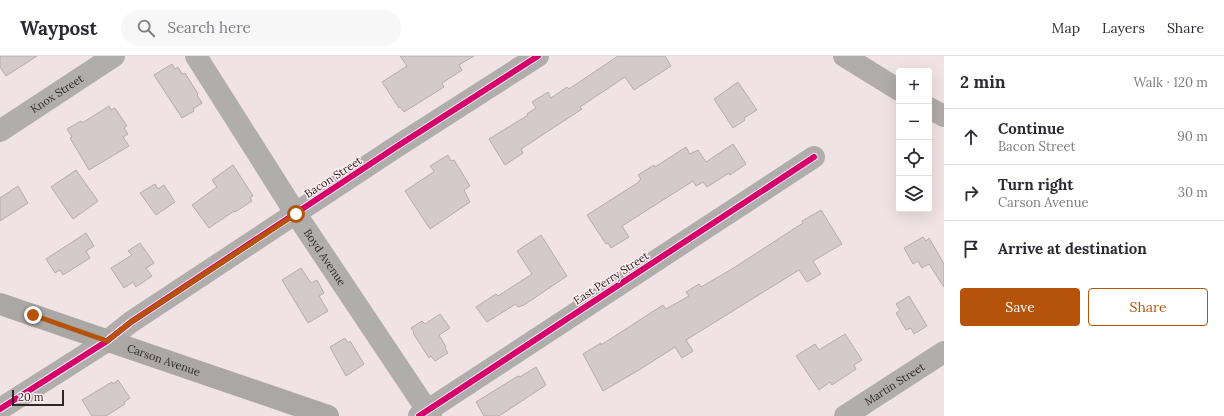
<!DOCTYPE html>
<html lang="en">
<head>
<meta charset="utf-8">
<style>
  :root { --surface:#fff; --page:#f7f7f7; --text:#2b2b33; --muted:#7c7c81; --line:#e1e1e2; --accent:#b45309 }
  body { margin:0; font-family:Lora,serif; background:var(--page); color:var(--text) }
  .controls { position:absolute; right:12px; top:12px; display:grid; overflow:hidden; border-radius:4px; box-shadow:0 4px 16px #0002 }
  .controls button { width:36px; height:36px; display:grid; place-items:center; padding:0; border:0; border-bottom:1px solid var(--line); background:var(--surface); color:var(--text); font:20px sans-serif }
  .scale { position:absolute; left:12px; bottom:10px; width:52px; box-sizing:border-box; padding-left:4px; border:2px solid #312729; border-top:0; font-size:11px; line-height:14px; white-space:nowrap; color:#312729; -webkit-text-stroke:3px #fdedef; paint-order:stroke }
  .stop { position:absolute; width:12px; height:12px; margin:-9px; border:3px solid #b45309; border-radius:50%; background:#fff }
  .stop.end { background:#b45309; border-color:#fff; box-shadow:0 1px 4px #0008 }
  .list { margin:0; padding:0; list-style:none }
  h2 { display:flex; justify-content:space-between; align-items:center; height:52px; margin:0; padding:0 16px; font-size:17px }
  h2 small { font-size:13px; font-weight:400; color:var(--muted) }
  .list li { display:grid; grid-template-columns:26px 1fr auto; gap:12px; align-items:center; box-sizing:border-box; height:56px; padding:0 16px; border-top:1px solid var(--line) }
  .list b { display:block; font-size:15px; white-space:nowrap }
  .list p { margin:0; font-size:13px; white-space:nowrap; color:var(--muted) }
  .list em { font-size:13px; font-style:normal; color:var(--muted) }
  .actions { display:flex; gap:8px; padding:12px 16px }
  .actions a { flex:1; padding:9px 0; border:1px solid var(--accent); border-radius:4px; text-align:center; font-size:14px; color:var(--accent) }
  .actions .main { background:var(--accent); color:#fff }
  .icon { flex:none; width:22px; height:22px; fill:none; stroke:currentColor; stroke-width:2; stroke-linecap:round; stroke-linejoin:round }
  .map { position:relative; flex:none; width:944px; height:360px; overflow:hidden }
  header { display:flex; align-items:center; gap:24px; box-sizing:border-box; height:56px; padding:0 20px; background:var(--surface); border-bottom:1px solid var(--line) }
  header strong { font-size:19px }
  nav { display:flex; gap:22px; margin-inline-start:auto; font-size:14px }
  .search { width:280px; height:36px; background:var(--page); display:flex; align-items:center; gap:10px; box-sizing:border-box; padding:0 14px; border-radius:22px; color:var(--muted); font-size:15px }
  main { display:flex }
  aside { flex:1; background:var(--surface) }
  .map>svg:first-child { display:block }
  .building { fill:#d5cacb; stroke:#b6abad }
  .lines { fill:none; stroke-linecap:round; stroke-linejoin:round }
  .minor { stroke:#b0adad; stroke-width:22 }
  .major { stroke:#aaa7a5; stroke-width:22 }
  .highway { stroke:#b0acaa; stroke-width:22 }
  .cycleway-casing { stroke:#fdedef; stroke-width:8 }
  .cycleway { stroke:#d6006c; stroke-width:6 }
  .route { stroke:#b45309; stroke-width:5 }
  .labels { text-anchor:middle; stroke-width:3; stroke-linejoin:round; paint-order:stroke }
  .street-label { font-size:11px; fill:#312729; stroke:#fdedef }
</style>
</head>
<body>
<header>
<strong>Waypost</strong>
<div class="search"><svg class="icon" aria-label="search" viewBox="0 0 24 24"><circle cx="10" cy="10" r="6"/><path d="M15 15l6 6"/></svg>Search here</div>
<nav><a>Map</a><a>Layers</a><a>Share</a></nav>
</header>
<main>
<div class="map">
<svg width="944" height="360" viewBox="0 0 944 360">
  <rect width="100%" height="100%" fill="#f1e3e5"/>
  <g class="building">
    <polygon points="0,0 37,0 6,20 0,11"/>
    <polygon points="400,0 474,0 459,9 462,14 442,27 444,31 404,56 400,51 399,52 382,26 407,10"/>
    <polygon points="618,0 665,0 671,10 634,34 625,21 580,51 582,53 521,93 523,97 505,109 489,83 528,59 527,58 536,52 532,46 548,36 551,42 567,31 569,33"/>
    <polygon points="172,8 175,13 178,11 182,18 185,17 198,38 197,39 202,47 193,53 194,55 182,62 154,19"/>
    <polygon points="738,26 757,54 744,62 745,64 733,72 714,43"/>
    <polygon points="109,50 111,54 115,52 127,70 124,72 128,78 123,81 129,90 89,114 70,82 72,81 67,73 81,65 82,67"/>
    <polygon points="733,88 746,108 730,119 729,117 707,131 703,126 696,130 693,125 622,170 629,181 611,192 608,187 606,188 587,159 639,126 639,125 641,123 638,119 654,109 655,111 686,91 690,98 698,94 706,106"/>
    <polygon points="448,99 451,105 454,104 470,130 464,134 470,146 430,173 405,135 432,117 434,115 430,110"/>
    <polygon points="233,109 253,140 250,142 252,145 235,156 234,155 209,172 192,149 217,131 212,124"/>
    <polygon points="76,114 98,145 73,163 51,131"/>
    <polygon points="155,128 158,133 164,129 175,146 156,159 140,137"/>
    <polygon points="18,130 28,147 0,165 0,142"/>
    <polygon points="821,154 842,188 813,205 821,218 807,226 799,214 686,284 693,295 682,302 675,291 639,314 603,335 583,298 601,287 601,289 663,249 666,253 689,240 686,236 699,228 701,231 732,213 803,167 802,165"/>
    <polygon points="86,177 94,190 86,195 90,202 63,219 60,214 55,217 46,203"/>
    <polygon points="541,179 567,220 524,249 518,251 516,248 487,266 476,251 496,238 498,240 532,218 517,195"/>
    <polygon points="923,181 926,185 929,182 944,208 944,231 929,208 922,212 918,205 913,208 904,192"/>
    <polygon points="140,187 154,207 146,212 152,220 136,231 133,226 124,232 111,212 132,199 128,195"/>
    <polygon points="301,212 311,227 317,224 324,237 319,240 328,255 308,267 282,224"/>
    <polygon points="909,240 927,270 914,278 911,272 906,274 896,257 900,254 896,248"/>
    <polygon points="440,258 450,272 439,279 446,291 445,292 448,297 435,305 431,300 429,302 413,277 414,276 411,272 422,265 425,268"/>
    <polygon points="845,278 862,304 854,309 856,313 832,329 830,326 819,334 796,300 815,288 819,294"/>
    <polygon points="345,282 348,287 350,285 364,308 346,320 330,291"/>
    <polygon points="536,311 546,329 499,360 484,360 476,346 518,320 520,321"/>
    <polygon points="118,324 130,342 124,346 125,348 106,360 92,360 82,344 112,326 113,328"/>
  </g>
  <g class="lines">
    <g class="minor">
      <path id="s1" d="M196,0l100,158 135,202"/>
      <path id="s2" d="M0,75l114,-75"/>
      <polyline points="0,353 107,285 131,266 396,91 538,0"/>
      <polyline points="419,360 814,101"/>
      <path id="s3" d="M845,360l99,-64"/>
    </g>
    <path class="major" id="s4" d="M0,248l328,112"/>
    <g class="highway">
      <polyline points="844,0 899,34"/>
      <polyline points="929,52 944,60"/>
    </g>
    <g class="cycleway-casing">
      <g id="cycleway">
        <polyline points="0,353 107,285 131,266 396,91 538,0"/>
        <polyline points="419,360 814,101"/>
      </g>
    </g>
    <use href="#cycleway" class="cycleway"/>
  </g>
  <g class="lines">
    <polyline class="route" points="33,259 107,285 131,266 296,158"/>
  </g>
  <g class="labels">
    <g class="street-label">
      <text dy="4" stroke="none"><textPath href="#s2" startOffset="68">Knox Street</textPath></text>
      <text transform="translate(333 121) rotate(-33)" y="4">Bacon Street</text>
      <text dy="4" stroke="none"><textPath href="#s1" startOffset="239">Boyd Avenue</textPath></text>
      <text transform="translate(611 222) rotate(-33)" y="4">East Perry Street</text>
      <text dy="4" stroke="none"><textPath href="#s4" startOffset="173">Carson Avenue</textPath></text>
      <text dy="4" stroke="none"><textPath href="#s3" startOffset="59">Martin Street</textPath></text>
    </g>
  </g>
</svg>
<div class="controls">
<button>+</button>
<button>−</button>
<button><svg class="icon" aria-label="locate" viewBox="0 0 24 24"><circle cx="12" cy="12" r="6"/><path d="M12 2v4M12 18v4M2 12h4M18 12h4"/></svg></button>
<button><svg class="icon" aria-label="layers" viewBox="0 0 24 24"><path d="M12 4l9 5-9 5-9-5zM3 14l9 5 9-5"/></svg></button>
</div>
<div class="scale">20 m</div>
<div class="stop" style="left:296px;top:158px"></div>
<div class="stop end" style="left:33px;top:259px"></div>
</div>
<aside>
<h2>2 min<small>Walk · 120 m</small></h2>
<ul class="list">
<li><svg class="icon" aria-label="ahead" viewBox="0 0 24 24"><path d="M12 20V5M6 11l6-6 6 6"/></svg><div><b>Continue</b><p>Bacon Street</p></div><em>90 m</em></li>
<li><svg class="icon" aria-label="right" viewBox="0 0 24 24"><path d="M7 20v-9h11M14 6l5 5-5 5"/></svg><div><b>Turn right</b><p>Carson Avenue</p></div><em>30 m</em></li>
<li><svg class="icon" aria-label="arrive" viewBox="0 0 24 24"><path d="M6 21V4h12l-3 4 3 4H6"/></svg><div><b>Arrive at destination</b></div></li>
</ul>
<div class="actions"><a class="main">Save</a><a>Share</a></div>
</aside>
</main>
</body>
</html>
